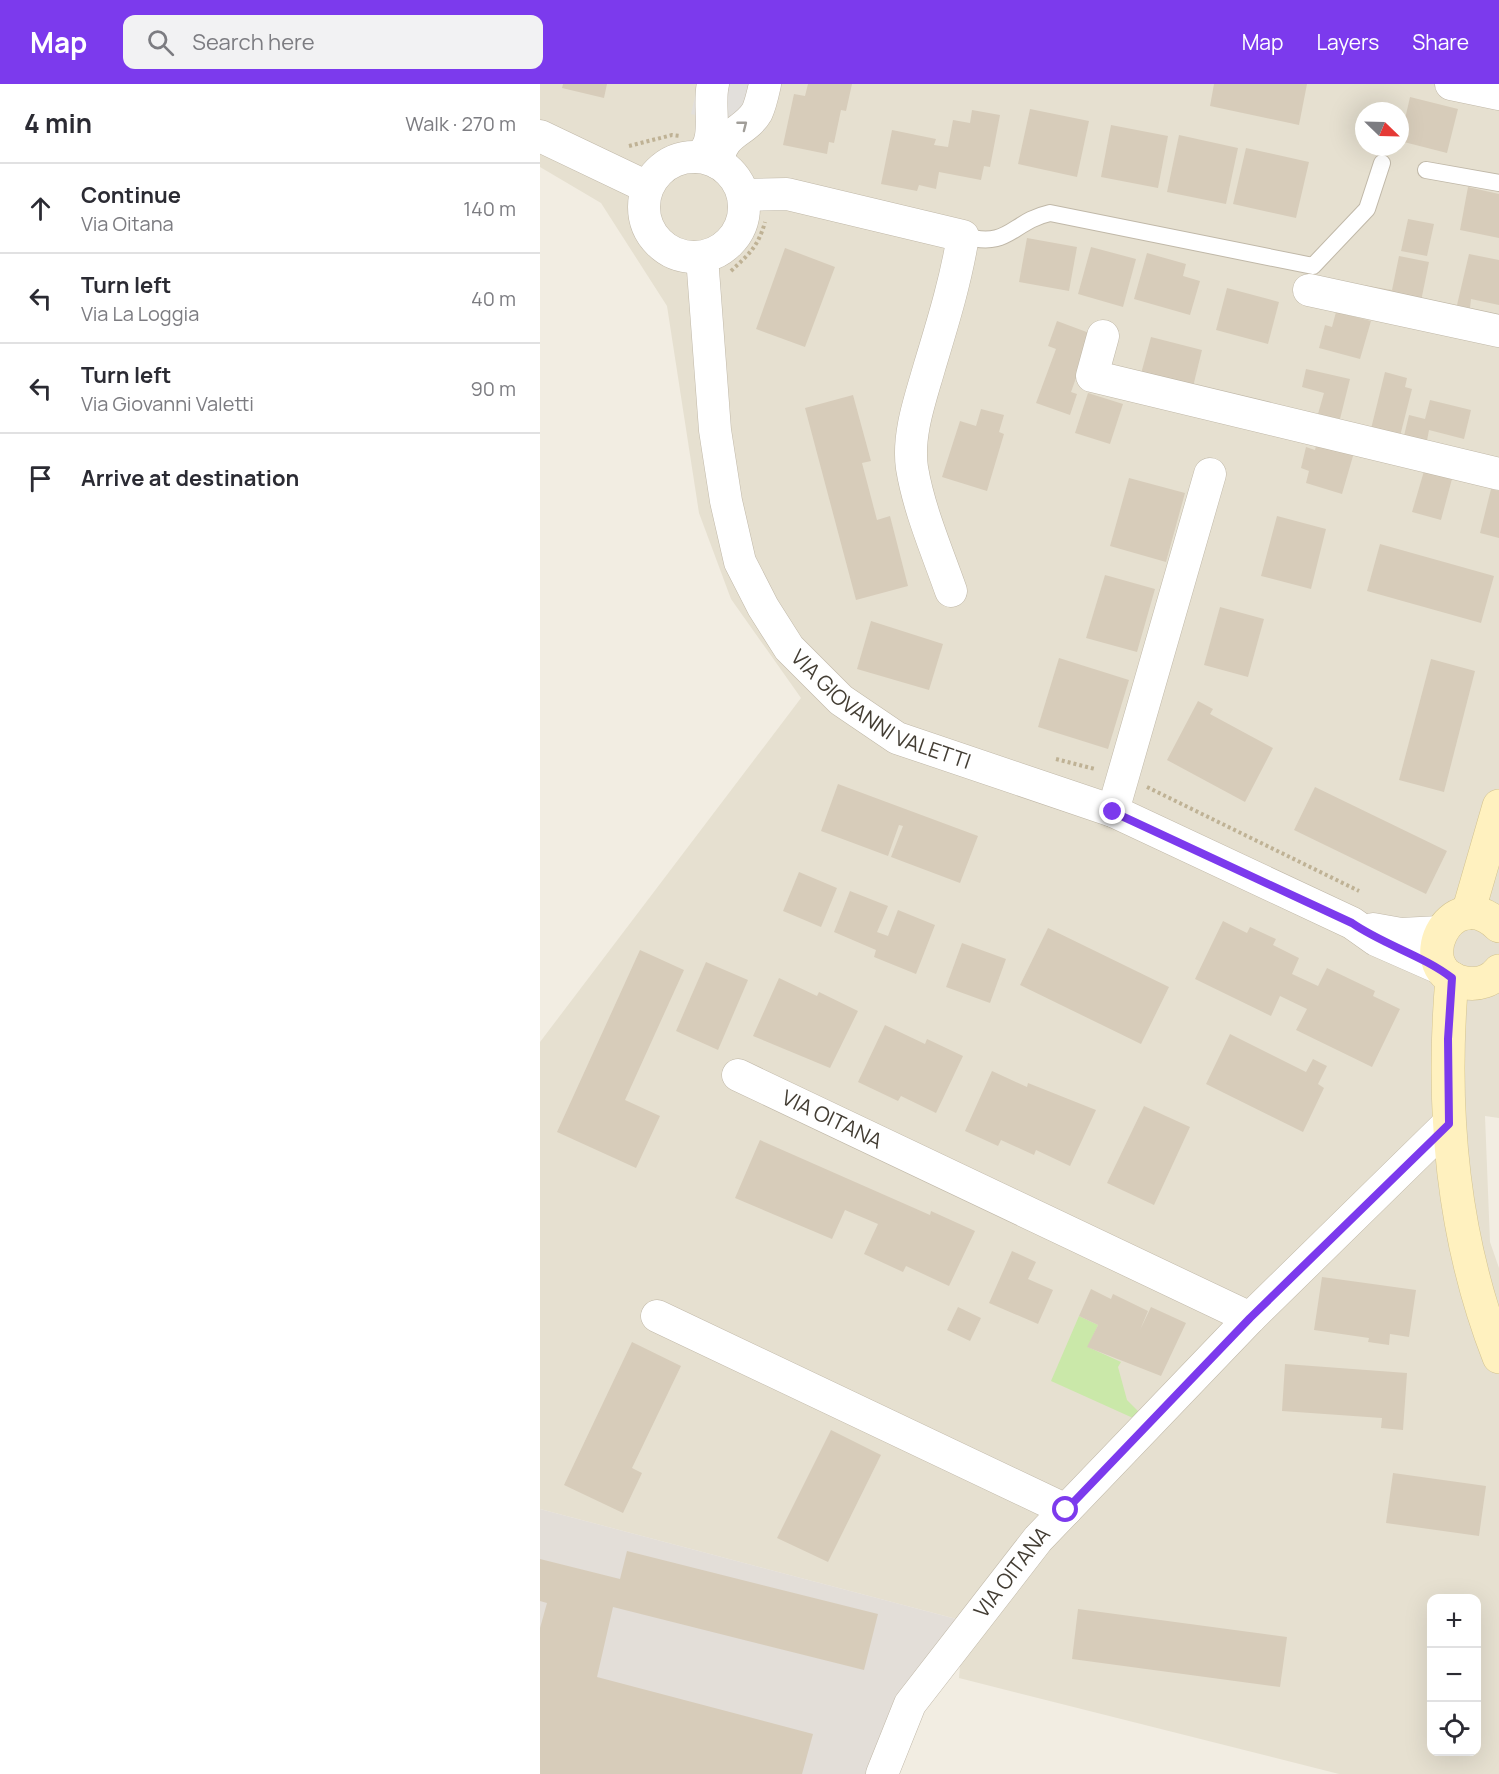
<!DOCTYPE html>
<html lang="en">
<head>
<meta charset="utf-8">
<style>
  :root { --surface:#fff; --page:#f2f2f3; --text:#2b2b33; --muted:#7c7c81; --line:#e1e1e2; --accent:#7c3aed }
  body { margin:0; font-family:Manrope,sans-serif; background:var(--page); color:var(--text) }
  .controls { position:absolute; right:18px; bottom:18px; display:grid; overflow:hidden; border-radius:12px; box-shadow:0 6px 24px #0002 }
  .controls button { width:54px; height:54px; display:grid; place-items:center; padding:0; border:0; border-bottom:2px solid var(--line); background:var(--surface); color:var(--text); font:30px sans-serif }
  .compass { position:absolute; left:815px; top:18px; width:54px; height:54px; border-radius:50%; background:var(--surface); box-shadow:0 6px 24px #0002; rotate:113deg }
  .stop { position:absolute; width:18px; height:18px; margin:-14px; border:4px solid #7c3aed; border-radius:50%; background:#fff }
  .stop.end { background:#7c3aed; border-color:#fff; box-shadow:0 2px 6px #0008 }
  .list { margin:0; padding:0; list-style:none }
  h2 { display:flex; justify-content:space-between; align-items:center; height:78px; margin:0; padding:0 24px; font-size:26px }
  h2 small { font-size:20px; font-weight:400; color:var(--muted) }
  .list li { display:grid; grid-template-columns:39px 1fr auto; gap:18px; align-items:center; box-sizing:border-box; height:90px; padding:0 24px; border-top:2px solid var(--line) }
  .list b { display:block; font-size:22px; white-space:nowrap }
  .list p { margin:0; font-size:20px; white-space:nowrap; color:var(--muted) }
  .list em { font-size:20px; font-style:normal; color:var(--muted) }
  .icon { flex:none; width:33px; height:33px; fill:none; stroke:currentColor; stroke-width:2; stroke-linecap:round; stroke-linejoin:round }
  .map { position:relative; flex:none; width:959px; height:1690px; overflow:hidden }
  header { display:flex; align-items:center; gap:36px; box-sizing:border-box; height:84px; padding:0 30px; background:var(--accent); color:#fff }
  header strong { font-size:28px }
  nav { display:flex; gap:33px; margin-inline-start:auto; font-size:21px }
  .search { width:420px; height:54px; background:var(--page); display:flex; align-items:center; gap:15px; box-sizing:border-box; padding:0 21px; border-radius:12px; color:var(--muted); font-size:22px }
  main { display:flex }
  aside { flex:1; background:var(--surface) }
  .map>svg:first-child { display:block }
  .residential { fill:#e6e0d0; fill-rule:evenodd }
  .industrial { fill:#e3ded8 }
  .green { fill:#cae8a9 }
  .parking { fill:#e2dfdb }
  .building { fill:#d7ccba }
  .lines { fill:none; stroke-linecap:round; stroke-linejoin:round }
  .lane-casing { stroke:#c0b8a8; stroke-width:18 }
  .street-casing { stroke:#c0b8a8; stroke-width:33 }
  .secondary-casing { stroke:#d3c390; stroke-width:34 }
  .path { stroke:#bfb295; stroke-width:4; stroke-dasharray:3 3; stroke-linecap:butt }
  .lane { stroke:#fff; stroke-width:16 }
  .street { stroke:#fff; stroke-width:32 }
  .secondary { stroke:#fff1bf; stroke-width:33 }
  .oneway { stroke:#a19e99 }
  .route { stroke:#7c3aed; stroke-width:8 }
  .labels { text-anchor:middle; stroke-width:4.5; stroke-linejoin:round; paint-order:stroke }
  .street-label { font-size:21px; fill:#433d33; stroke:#fff }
</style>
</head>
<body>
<header>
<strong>Map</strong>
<div class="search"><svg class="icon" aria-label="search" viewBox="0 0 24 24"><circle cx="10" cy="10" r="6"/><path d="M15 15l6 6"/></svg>Search here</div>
<nav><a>Map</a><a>Layers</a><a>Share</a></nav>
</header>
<main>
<aside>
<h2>4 min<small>Walk · 270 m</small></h2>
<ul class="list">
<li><svg class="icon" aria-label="ahead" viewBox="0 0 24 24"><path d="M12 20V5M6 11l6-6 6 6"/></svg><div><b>Continue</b><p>Via Oitana</p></div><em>140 m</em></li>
<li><svg class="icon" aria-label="left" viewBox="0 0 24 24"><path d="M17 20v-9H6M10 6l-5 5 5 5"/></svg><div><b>Turn left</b><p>Via La Loggia</p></div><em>40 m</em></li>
<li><svg class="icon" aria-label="left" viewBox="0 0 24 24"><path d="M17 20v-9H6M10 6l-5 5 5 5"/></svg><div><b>Turn left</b><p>Via Giovanni Valetti</p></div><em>90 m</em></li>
<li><svg class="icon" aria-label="arrive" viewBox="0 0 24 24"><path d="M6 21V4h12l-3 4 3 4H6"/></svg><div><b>Arrive at destination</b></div></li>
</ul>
</aside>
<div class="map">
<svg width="959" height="1690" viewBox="0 0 959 1690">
  <rect width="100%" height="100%" fill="#f2ede2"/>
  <path class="residential" d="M0,0h959v1034l-14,-2 5,126 9,26v506h-160l-380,-96 5,-57 -424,-112v-467l261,-344 -70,-99 -32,-86 -32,-207 -66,-103 -61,-36zM824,27h36v36h-36zM892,1514h44v154h-44z"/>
  <polygon class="industrial" points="0,1425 424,1537 333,1690 0,1690"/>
  <polygon class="green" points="539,1232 558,1241 548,1263 581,1278 578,1283 587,1316 599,1328 593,1334 511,1297"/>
  <polygon class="parking" points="158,0 235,0 225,47 151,30"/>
  <g class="building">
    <polygon points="23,0 67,0 64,14 22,4"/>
    <polygon points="268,0 312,0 306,27 301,26 294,59 289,58 287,70 243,61 254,10 265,12"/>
    <polygon points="674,0 767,0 759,41 670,22"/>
    <polygon points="870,13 918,25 907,69 860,57"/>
    <polygon points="490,25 549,37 537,93 478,80"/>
    <polygon points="432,26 460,31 450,83 444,82 441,96 399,88 396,105 379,101 377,107 341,100 352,46 396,55 394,61 408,63 413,36 430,39"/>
    <polygon points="571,41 628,52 618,104 561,93"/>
    <polygon points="639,51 698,64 686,120 627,108"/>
    <polygon points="706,64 769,78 756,134 693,120"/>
    <polygon points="928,103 959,110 959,154 920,146"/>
    <polygon points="868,135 894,140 887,172 861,167"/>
    <polygon points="487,154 537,163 529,207 479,198"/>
    <polygon points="551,163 596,175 583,223 538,210"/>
    <polygon points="245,164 295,183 265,263 216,245"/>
    <polygon points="607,169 646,180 643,192 660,197 650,231 594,215"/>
    <polygon points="929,170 959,176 959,221 931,215 930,224 917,221"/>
    <polygon points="859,172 889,178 880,222 822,211 824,201 852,206"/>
    <polygon points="687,204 739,218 728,260 676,246"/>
    <polygon points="796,228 831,237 820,275 779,264 785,241 792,243"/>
    <polygon points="517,237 552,250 531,308 537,310 530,331 496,319 516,265 508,262"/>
    <polygon points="611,253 662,266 651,311 599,297"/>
    <polygon points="766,285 810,295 800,335 778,330 784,309 762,303"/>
    <polygon points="845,288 867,294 865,303 872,305 858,360 829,353"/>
    <polygon points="548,309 583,320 570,360 535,349"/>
    <polygon points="313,311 331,377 322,379 337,436 350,432 368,502 316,516 265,324"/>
    <polygon points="890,316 931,326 924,355 889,346 886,362 863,356 869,331 885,335"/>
    <polygon points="441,325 464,331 459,348 464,350 447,407 402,393 420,337 436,342"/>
    <polygon points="778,354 815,365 802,410 766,399 769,387 761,384 766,363 775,366"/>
    <polygon points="884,387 912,395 901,436 872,428"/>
    <polygon points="589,394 645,409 626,478 570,462"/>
    <polygon points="951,405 959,407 959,454 940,449"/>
    <polygon points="737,432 786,445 771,505 721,492"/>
    <polygon points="840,460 954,492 941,539 827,507"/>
    <polygon points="565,491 615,505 597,568 546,554"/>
    <polygon points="680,523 724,535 708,593 664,581"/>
    <polygon points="331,537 403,560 389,606 317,585"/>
    <polygon points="519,574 589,596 568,665 498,643"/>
    <polygon points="891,575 935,587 904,708 859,696"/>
    <polygon points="658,617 673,625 670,630 733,664 705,718 627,676"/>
    <polygon points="298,700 438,752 420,799 351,773 363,742 359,741 348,772 281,747"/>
    <polygon points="775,703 907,767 886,810 754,746"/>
    <polygon points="259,788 297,804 281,843 243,827"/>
    <polygon points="310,807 348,822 337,848 348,852 358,826 395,841 376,890 334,873 336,866 294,848"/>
    <polygon points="683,837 707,849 710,843 736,855 733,861 759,874 752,890 778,902 787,884 835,907 833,912 860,925 832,983 756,946 767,925 740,912 731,932 655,895"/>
    <polygon points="508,844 629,903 601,960 480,901"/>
    <polygon points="422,859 466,875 450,919 406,903"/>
    <polygon points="100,866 144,886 85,1016 120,1032 96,1084 17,1048"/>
    <polygon points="166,878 208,896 178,966 136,947"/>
    <polygon points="239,894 277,912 279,908 318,927 290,984 213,952"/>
    <polygon points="345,941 385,960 387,955 423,972 396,1029 361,1012 358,1017 318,998"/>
    <polygon points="690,950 766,988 773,975 787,982 778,1000 784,1004 763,1048 666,1000"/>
    <polygon points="452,987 487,1003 488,999 556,1026 530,1082 496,1066 494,1071 461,1056 458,1062 425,1047"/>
    <polygon points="604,1022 650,1043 614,1121 567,1099"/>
    <polygon points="220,1056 390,1131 391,1127 435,1147 409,1202 366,1182 363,1188 324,1170 338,1140 305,1126 292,1155 195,1114"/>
    <polygon points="472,1167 496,1178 488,1195 513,1206 498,1240 449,1219"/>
    <polygon points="782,1193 876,1206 869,1253 850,1250 849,1261 828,1258 829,1254 774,1246"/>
    <polygon points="551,1205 571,1215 573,1210 608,1227 600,1246 611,1223 646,1239 621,1292 547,1263 558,1241 539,1232"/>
    <polygon points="418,1223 441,1234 430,1257 407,1246"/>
    <polygon points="92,1258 141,1282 92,1384 102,1389 83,1429 24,1401"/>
    <polygon points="745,1280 867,1289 863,1346 841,1344 842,1334 742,1327"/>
    <polygon points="291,1346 341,1371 288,1478 237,1454"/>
    <polygon points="853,1389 946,1402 939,1452 846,1439"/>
    <polygon points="87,1467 338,1530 324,1586 73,1523 57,1593 273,1650 262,1690 0,1690 0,1544 7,1519 0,1517 0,1475 80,1495"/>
    <polygon points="538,1525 747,1553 740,1603 532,1575"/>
  </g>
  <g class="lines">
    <g class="lane-casing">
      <g id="lane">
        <polyline points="886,86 959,99"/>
        <path d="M423,152c48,13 47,-14 87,-23l263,53 54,-57 15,-46"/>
      </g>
    </g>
    <g class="street-casing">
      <g id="street">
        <polyline points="911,0 959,10"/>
        <polyline points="0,52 107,103"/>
        <circle cx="154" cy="123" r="50"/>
        <path d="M158,73c23,-13 9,-50 15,-73"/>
        <path d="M178,79c4,-33 26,-29 39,-51 4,-9 6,-19 8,-28"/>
        <path d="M203,111l44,-1 176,42c-7,44 -20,86 -33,129 -9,32 -23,69 -18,103 7,42 25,83 39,123"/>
        <path id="s1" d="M162,173l13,173 11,71 14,61 23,45 26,41 52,52 56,38 216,73 239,112 24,17 66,29"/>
        <polyline points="769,206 959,247"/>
        <polyline points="563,252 552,292 959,390"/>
        <polyline points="573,727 670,390"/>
        <polyline points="833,845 861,850 900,848"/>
        <path id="s2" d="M198,991l512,243 199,-195"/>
        <polyline points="117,1232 526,1426"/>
        <path id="s3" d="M342,1690l28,-70 128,-165 212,-221"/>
      </g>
    </g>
    <g class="secondary-casing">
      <g id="secondary">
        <polyline points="928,829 959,722"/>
        <path d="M959,842c-50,-48 -93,48 -33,57 12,2 25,-2 33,-12"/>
        <path d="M912,894c-11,128 0,259 47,379"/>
      </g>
    </g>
    <g class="path">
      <polyline points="89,62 132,51 140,52"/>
      <path d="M191,187c18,-17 27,-24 34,-49"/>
      <polyline points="516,675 555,685"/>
      <polyline points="607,703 819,807"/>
    </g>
    <use href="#lane" class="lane"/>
    <use href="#street" class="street"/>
    <use href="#secondary" class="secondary"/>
  </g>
  <defs><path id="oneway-chevron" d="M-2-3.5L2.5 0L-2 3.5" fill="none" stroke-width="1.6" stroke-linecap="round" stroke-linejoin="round" transform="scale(1.5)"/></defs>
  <use class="oneway" href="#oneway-chevron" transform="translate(203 41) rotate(-38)"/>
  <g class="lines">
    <path class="route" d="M526,1426l184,-192 199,-194 -1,-85 4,-61c-28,-22 -68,-33 -100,-55l-239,-111"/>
  </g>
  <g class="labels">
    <g class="street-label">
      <text dy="7" stroke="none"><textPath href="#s1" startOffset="520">VIA GIOVANNI VALETTI</textPath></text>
      <text dy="7" stroke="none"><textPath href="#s2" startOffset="104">VIA OITANA</textPath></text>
      <text dy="7" stroke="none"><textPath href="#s3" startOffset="242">VIA OITANA</textPath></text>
    </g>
  </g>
</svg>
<div class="controls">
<button>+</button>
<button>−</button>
<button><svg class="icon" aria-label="locate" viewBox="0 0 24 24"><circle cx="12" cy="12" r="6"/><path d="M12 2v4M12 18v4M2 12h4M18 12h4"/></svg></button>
</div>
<svg class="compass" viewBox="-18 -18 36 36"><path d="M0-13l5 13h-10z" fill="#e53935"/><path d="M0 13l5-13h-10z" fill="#7c7c81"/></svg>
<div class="stop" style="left:526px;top:1426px"></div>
<div class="stop end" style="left:573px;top:728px"></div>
</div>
</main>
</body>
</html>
